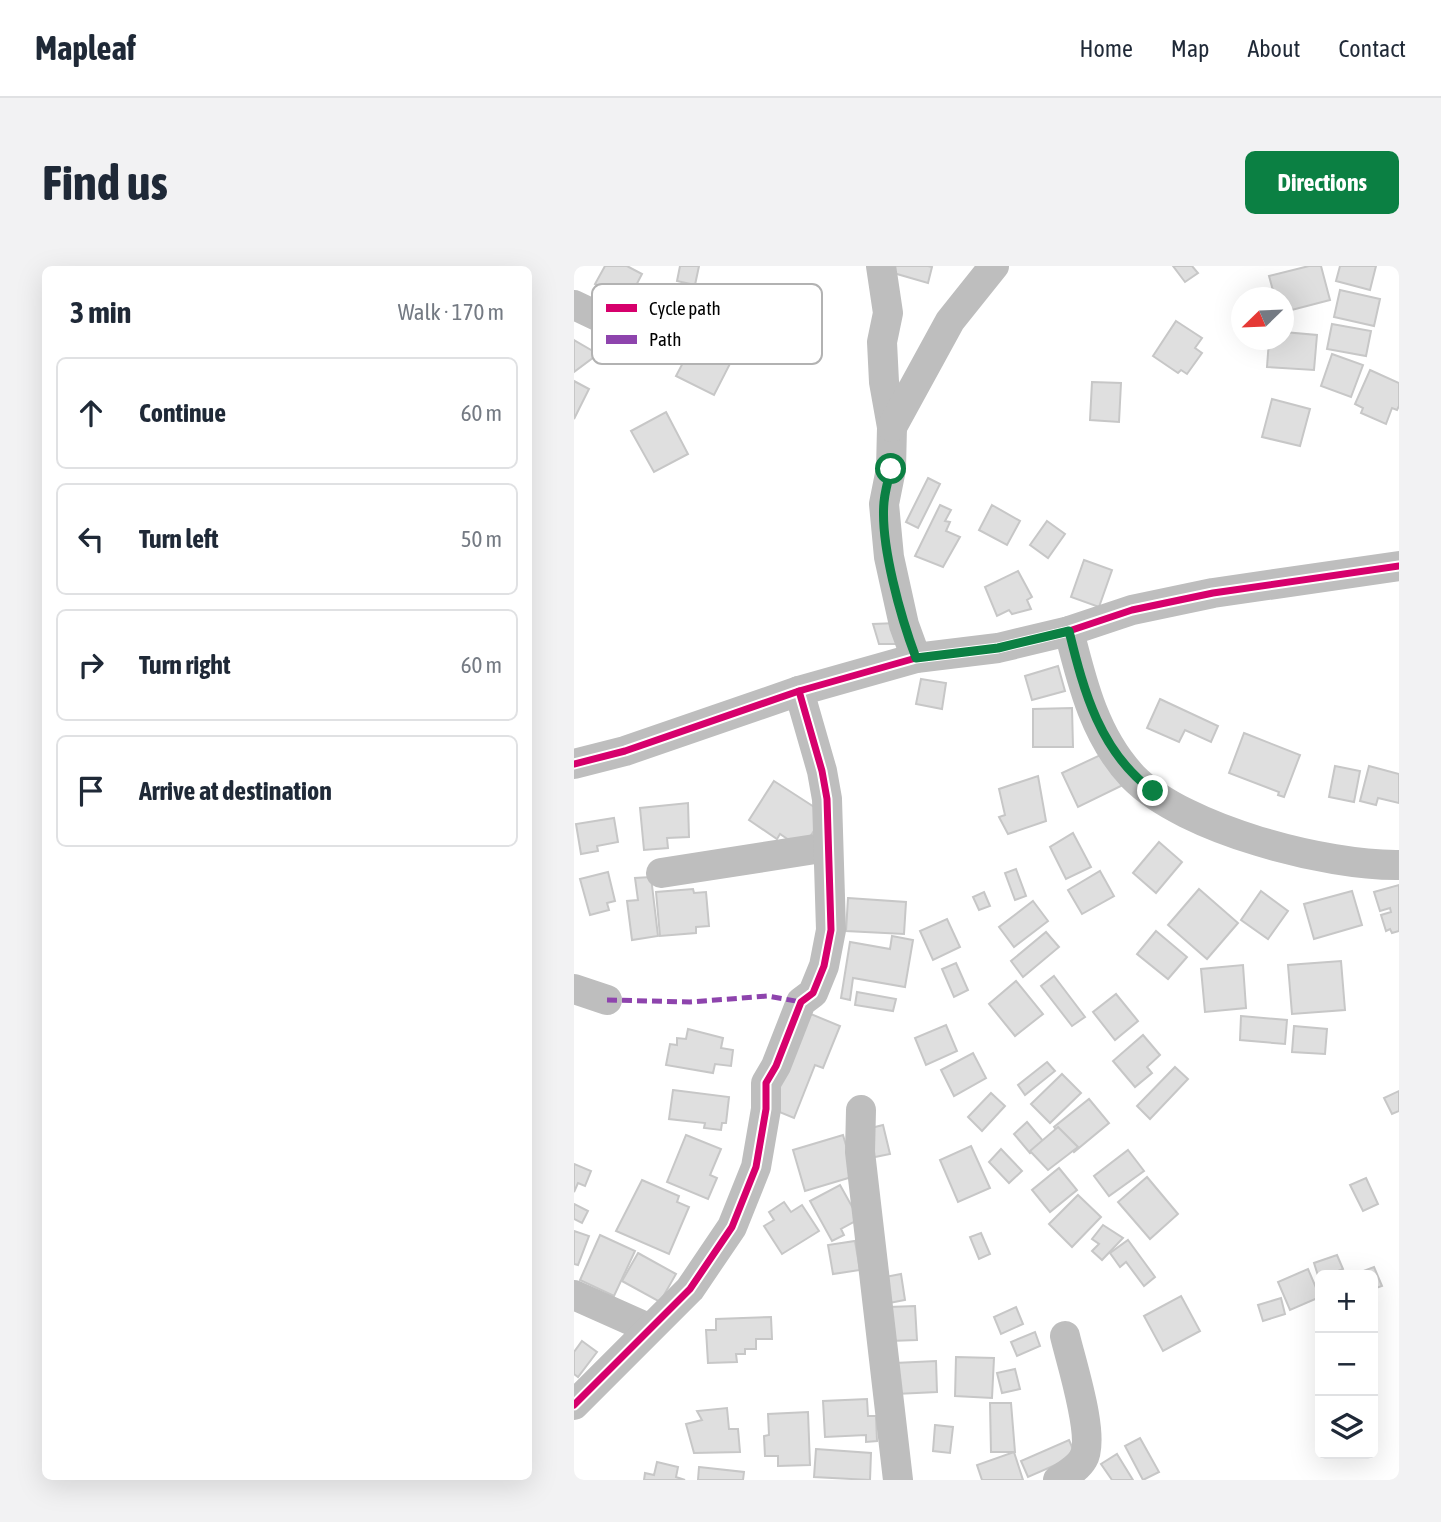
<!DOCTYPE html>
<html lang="en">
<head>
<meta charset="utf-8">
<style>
  :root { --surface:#fff; --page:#f2f2f3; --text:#1f2937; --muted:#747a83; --line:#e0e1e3; --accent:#0b8043 }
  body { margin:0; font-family:"Asap Condensed",sans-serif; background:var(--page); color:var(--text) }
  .controls { position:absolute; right:21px; bottom:21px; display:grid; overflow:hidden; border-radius:10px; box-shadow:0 7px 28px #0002 }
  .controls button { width:63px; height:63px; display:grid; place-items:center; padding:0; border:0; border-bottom:2px solid var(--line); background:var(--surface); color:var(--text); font:35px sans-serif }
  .compass { position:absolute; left:657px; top:21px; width:63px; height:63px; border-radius:50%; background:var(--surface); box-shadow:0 7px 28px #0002; rotate:247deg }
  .stop { position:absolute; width:21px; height:21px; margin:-16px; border:5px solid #0b8043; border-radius:50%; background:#fff }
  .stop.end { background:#0b8043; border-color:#fff; box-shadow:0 2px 7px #0008 }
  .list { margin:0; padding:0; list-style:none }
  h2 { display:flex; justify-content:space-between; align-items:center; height:91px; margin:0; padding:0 28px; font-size:30px }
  h2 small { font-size:23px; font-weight:400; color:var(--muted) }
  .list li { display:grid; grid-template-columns:46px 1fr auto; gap:21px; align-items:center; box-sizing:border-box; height:112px; margin:0 14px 14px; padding:0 14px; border:2px solid var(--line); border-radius:10px }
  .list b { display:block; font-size:26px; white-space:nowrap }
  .list em { font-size:23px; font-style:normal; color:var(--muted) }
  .icon { flex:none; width:38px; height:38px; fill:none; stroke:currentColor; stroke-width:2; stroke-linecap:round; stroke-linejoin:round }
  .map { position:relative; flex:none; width:825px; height:1214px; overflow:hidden; border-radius:10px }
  header { display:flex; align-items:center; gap:42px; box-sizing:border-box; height:98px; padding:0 35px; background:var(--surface); border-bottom:2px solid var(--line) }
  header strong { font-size:33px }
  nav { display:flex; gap:38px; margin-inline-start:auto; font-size:24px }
  .intro { display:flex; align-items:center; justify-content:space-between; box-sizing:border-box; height:168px; padding:0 42px }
  h1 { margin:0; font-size:49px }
  .button { padding:18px 32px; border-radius:10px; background:var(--accent); color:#fff; font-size:24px; font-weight:700 }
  main { display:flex; gap:42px; padding:0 42px }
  aside { flex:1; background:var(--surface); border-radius:10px; box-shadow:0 7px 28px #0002 }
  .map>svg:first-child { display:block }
  .building { fill:#dfdfdf; stroke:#c7c7c7; stroke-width:2 }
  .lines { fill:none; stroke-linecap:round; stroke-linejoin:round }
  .minor { stroke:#bebebe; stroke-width:30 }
  .quiet { stroke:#8e44ad; stroke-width:5; stroke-dasharray:10 5; stroke-linecap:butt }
  .cycleway-casing { stroke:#fff; stroke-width:11 }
  .cycleway { stroke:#d6006c; stroke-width:7 }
  .route { stroke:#0b8043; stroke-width:9 }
  .key { fill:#fff; stroke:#b2b2b2; stroke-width:2 }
  .key-label { font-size:19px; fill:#000 }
</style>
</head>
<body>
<header>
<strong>Mapleaf</strong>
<nav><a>Home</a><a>Map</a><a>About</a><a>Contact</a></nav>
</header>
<div class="intro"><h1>Find us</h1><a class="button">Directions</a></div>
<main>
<aside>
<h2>3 min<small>Walk · 170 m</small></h2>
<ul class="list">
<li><svg class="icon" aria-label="ahead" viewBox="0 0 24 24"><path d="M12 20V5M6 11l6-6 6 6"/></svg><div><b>Continue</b></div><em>60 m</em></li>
<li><svg class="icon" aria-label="left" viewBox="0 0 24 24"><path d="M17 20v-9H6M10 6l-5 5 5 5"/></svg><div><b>Turn left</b></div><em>50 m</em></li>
<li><svg class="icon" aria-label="right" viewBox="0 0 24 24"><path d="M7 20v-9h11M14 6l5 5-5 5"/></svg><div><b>Turn right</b></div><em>60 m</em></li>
<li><svg class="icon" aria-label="arrive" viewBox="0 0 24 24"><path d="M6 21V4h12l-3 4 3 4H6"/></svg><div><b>Arrive at destination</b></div></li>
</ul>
</aside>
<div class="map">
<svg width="825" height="1214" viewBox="0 0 825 1214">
  <rect width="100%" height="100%" fill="#fff"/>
  <g class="building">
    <polygon points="31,0 53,0 68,8 54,35 21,18"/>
    <polygon points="106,0 125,0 121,19 103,15"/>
    <polygon points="318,0 354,0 358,1 354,17 316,6"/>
    <polygon points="599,0 618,0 624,7 611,16"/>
    <polygon points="735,0 747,0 756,34 710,46 710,32 701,32 695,10"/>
    <polygon points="766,0 802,0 796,24 762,15"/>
    <polygon points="766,24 806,33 800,60 760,51"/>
    <polygon points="602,55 628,72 621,82 628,87 613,108 607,104 604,107 579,90"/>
    <polygon points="758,58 797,65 792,90 753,83"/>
    <polygon points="710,66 743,69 740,104 693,101 695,74 710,74"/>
    <polygon points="124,68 161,88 140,129 102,110"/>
    <polygon points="0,74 24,88 0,106"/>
    <polygon points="758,88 789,99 777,131 747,120"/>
    <polygon points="796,104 825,117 825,140 823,144 818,142 812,158 787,147 789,142 781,138"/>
    <polygon points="0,115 15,123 0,153"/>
    <polygon points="518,116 547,117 545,156 516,154"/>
    <polygon points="698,133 736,143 726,180 688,171"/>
    <polygon points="92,146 114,188 80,206 57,165"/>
    <polygon points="354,212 366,218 344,262 332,256"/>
    <polygon points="366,239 377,244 371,255 376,256 372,265 386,271 369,301 341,290"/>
    <polygon points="418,239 446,255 433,279 405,264"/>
    <polygon points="473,255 491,268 474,292 456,279"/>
    <polygon points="510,294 538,304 525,341 497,331"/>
    <polygon points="444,305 458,331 453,334 457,343 438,348 435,344 423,350 411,321"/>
    <polygon points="323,357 322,378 305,378 299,358"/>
    <polygon points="484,400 491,425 458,434 451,410"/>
    <polygon points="347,413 372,417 368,443 342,438"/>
    <polygon points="586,433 644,460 637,476 611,464 605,476 573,462"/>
    <polygon points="498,442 499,481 459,481 459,443"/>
    <polygon points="670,467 726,489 710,531 704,529 705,526 655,507"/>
    <polygon points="535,485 551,518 504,541 488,507"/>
    <polygon points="761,500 786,505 780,536 755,531"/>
    <polygon points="795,500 825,508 825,537 804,532 802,539 786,535"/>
    <polygon points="464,510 472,555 434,568 425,551 431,549 425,523"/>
    <polygon points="200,515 251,548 228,583 206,568 203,573 175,554"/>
    <polygon points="114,537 115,571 93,572 94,582 70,584 66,542"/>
    <polygon points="40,552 44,576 23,580 24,585 7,588 2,558"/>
    <polygon points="499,567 517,601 492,613 476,581"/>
    <polygon points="585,576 608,596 582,627 559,607"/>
    <polygon points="442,603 452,630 441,634 431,607"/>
    <polygon points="526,605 540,630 508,648 494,624"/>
    <polygon points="34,606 41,635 33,637 35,644 16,649 6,613"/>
    <polygon points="77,611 84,670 58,674 53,635 64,634 61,612"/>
    <polygon points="825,619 825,665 818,667 816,663 812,665 807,649 817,646 816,642 806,645 800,626"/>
    <polygon points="119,623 120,627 132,626 135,660 122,661 122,667 86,670 82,626"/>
    <polygon points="625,623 664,657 633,693 594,659"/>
    <polygon points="687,625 714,645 694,673 667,654"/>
    <polygon points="778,625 788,659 740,673 730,638"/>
    <polygon points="410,626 416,640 405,644 399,631"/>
    <polygon points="274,632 332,636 330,668 272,665"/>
    <polygon points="459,635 474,655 440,681 425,661"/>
    <polygon points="373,653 386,681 359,694 346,665"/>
    <polygon points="582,665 613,691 594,713 563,688"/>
    <polygon points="472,666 485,681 449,711 437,695"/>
    <polygon points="318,670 339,674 331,721 279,712 276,734 267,732 276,676 316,683"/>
    <polygon points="767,695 771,744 718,748 714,699"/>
    <polygon points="382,697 394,724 380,731 368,703"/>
    <polygon points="669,699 672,742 631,746 627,703"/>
    <polygon points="480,710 511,751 498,760 467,720"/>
    <polygon points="442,715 469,748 441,770 415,738"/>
    <polygon points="283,726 322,733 319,745 281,739"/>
    <polygon points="542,728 564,755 541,774 519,746"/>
    <polygon points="227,744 266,760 249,802 241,799 220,852 198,843"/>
    <polygon points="667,750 713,754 711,778 666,774"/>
    <polygon points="372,759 383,785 352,799 341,772"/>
    <polygon points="720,760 753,763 751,788 718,786"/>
    <polygon points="114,763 149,772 147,782 159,784 157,800 141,798 139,807 92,799 96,778 103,779 103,772 112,773"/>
    <polygon points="569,769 586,789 573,801 578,807 561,821 539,795"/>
    <polygon points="399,787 412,812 380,830 367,804"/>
    <polygon points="473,796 481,805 451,829 444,819"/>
    <polygon points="601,801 614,813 576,853 563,840"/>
    <polygon points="488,808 507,827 476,857 457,838"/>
    <polygon points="99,824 155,831 152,857 148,857 147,864 130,862 131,857 95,853"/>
    <polygon points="825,825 825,845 818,848 810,832"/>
    <polygon points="417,827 431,840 408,865 394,851"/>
    <polygon points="515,833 535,857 500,886 480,861"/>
    <polygon points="453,856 470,876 456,887 440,868"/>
    <polygon points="309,859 316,888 296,892 289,864"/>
    <polygon points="484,861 504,881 474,904 456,885"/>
    <polygon points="112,869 147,883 136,909 143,912 134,933 93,916"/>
    <polygon points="269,869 281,910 231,925 219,884"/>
    <polygon points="397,880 416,922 384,936 366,894"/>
    <polygon points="427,883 448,905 435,917 415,896"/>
    <polygon points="554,884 570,905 535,930 520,910"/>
    <polygon points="0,898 17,905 11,920 4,917 0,926"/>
    <polygon points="485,902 503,924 476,946 458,924"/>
    <polygon points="573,911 604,948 576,973 544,936"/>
    <polygon points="792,912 804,938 789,945 776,919"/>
    <polygon points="68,914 105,930 103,936 115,941 95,988 42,965"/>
    <polygon points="266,919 285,953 267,963 270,969 258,975 236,935"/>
    <polygon points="504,929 527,951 498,981 475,958"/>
    <polygon points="210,936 217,946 228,939 245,965 208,988 190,960 200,954 195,946"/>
    <polygon points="0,938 14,945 8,957 0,953"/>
    <polygon points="529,959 549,972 528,994 518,985 525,978 518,973"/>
    <polygon points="0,965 15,970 4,999 0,998"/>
    <polygon points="407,967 416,988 405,993 396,971"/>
    <polygon points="26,969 61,985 40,1030 6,1014"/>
    <polygon points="554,974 581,1011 570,1020 552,996 546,1001 536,987"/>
    <polygon points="281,975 286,1004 259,1008 254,979"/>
    <polygon points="64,987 102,1008 86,1036 48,1015"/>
    <polygon points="763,989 769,1003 759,1007 760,1009 746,1009 746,1016 740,997"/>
    <polygon points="800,1001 808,1020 799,1023 799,1009 779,1009"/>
    <polygon points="734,1003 746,1031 716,1044 704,1016"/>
    <polygon points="327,1008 331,1034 315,1037 311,1011"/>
    <polygon points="607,1030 626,1065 589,1085 570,1050"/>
    <polygon points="707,1032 711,1048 689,1055 684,1039"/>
    <polygon points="341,1040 343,1074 316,1075 315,1041"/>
    <polygon points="442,1041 449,1058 427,1068 420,1051"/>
    <polygon points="197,1051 198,1073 182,1073 182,1083 171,1083 171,1088 162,1088 163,1096 134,1097 132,1064 142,1064 142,1053"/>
    <polygon points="461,1066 466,1080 443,1090 437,1076"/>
    <polygon points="8,1075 23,1086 4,1111 0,1108 0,1086"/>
    <polygon points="382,1091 420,1092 418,1132 381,1130"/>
    <polygon points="362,1095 363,1126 322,1128 321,1097"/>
    <polygon points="441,1103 446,1123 428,1127 423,1107"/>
    <polygon points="293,1133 294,1150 302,1150 303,1175 292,1176 292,1169 251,1171 249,1135"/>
    <polygon points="416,1137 437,1137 441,1186 417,1186"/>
    <polygon points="153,1142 155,1163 164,1163 166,1186 120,1187 112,1158 128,1154 123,1145"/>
    <polygon points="234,1146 236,1199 204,1200 204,1190 191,1190 190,1170 195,1169 194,1148"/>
    <polygon points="361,1159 379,1161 376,1187 359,1185"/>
    <polygon points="566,1172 585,1206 569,1214 551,1180"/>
    <polygon points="495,1174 502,1190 454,1211 447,1195"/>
    <polygon points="242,1183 297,1187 296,1214 240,1211"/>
    <polygon points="440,1186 449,1214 408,1214 403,1199"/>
    <polygon points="543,1188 559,1214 538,1214 527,1198"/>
    <polygon points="83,1196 104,1201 102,1211 111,1214 70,1214 71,1207 80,1209"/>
    <polygon points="125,1201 170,1206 169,1214 124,1214"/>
  </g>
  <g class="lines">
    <g class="minor">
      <polyline points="307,0 314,47 308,76 310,116 318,161 317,203 310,238 315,291 330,359 342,392"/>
      <polyline points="0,39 59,67"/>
      <polyline points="318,161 376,55 420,0"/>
      <path d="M495,365c13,52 26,106 64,146 52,53 194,89 266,88"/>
      <polyline points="0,498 51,485 225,425 342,392 424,382 495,365 558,344 639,327 825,300"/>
      <polyline points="87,607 254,581"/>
      <polyline points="0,723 33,734"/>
      <polyline points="287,844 286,886 324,1214"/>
      <polyline points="0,1029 74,1062"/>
      <polyline points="0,1139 116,1023 158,961 182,901 192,843 192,817 202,800 227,736 239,727 250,700 257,664 253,533 248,505 225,425"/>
      <path d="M484,1214c9,-6 20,-12 25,-21 13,-21 -12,-97 -18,-123"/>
    </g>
    <polyline class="quiet" points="33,734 116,736 194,730 227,736"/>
    <g class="cycleway-casing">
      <g id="cycleway">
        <polyline points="0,498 51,485 225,425 342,392 424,382 495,365 558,344 639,327 825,300"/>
        <polyline points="0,1139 116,1023 158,961 182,901 192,843 192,817 202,800 227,736 239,727 250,700 257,664 253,533 248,505 225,425"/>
      </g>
    </g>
    <use href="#cycleway" class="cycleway"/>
  </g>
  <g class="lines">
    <path class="route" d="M317,203c-3,11 -6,22 -7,33 -4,43 17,116 32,156l82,-10 71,-17c15,61 31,121 84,160"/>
  </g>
  <rect x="18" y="18" width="230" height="80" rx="10" class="key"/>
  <rect x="32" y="38" width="31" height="8" fill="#d6006c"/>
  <rect x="32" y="69" width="31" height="9" fill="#8e44ad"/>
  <g class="key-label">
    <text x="75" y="49">Cycle path</text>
    <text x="75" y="80">Path</text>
  </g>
</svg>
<div class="controls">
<button>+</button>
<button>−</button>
<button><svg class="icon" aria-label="layers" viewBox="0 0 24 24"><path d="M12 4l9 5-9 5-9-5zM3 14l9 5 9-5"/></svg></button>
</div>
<svg class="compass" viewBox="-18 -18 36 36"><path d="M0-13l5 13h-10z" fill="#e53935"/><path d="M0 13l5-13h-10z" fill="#747a83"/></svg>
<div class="stop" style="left:317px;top:203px"></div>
<div class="stop end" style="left:579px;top:525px"></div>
</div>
</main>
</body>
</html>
